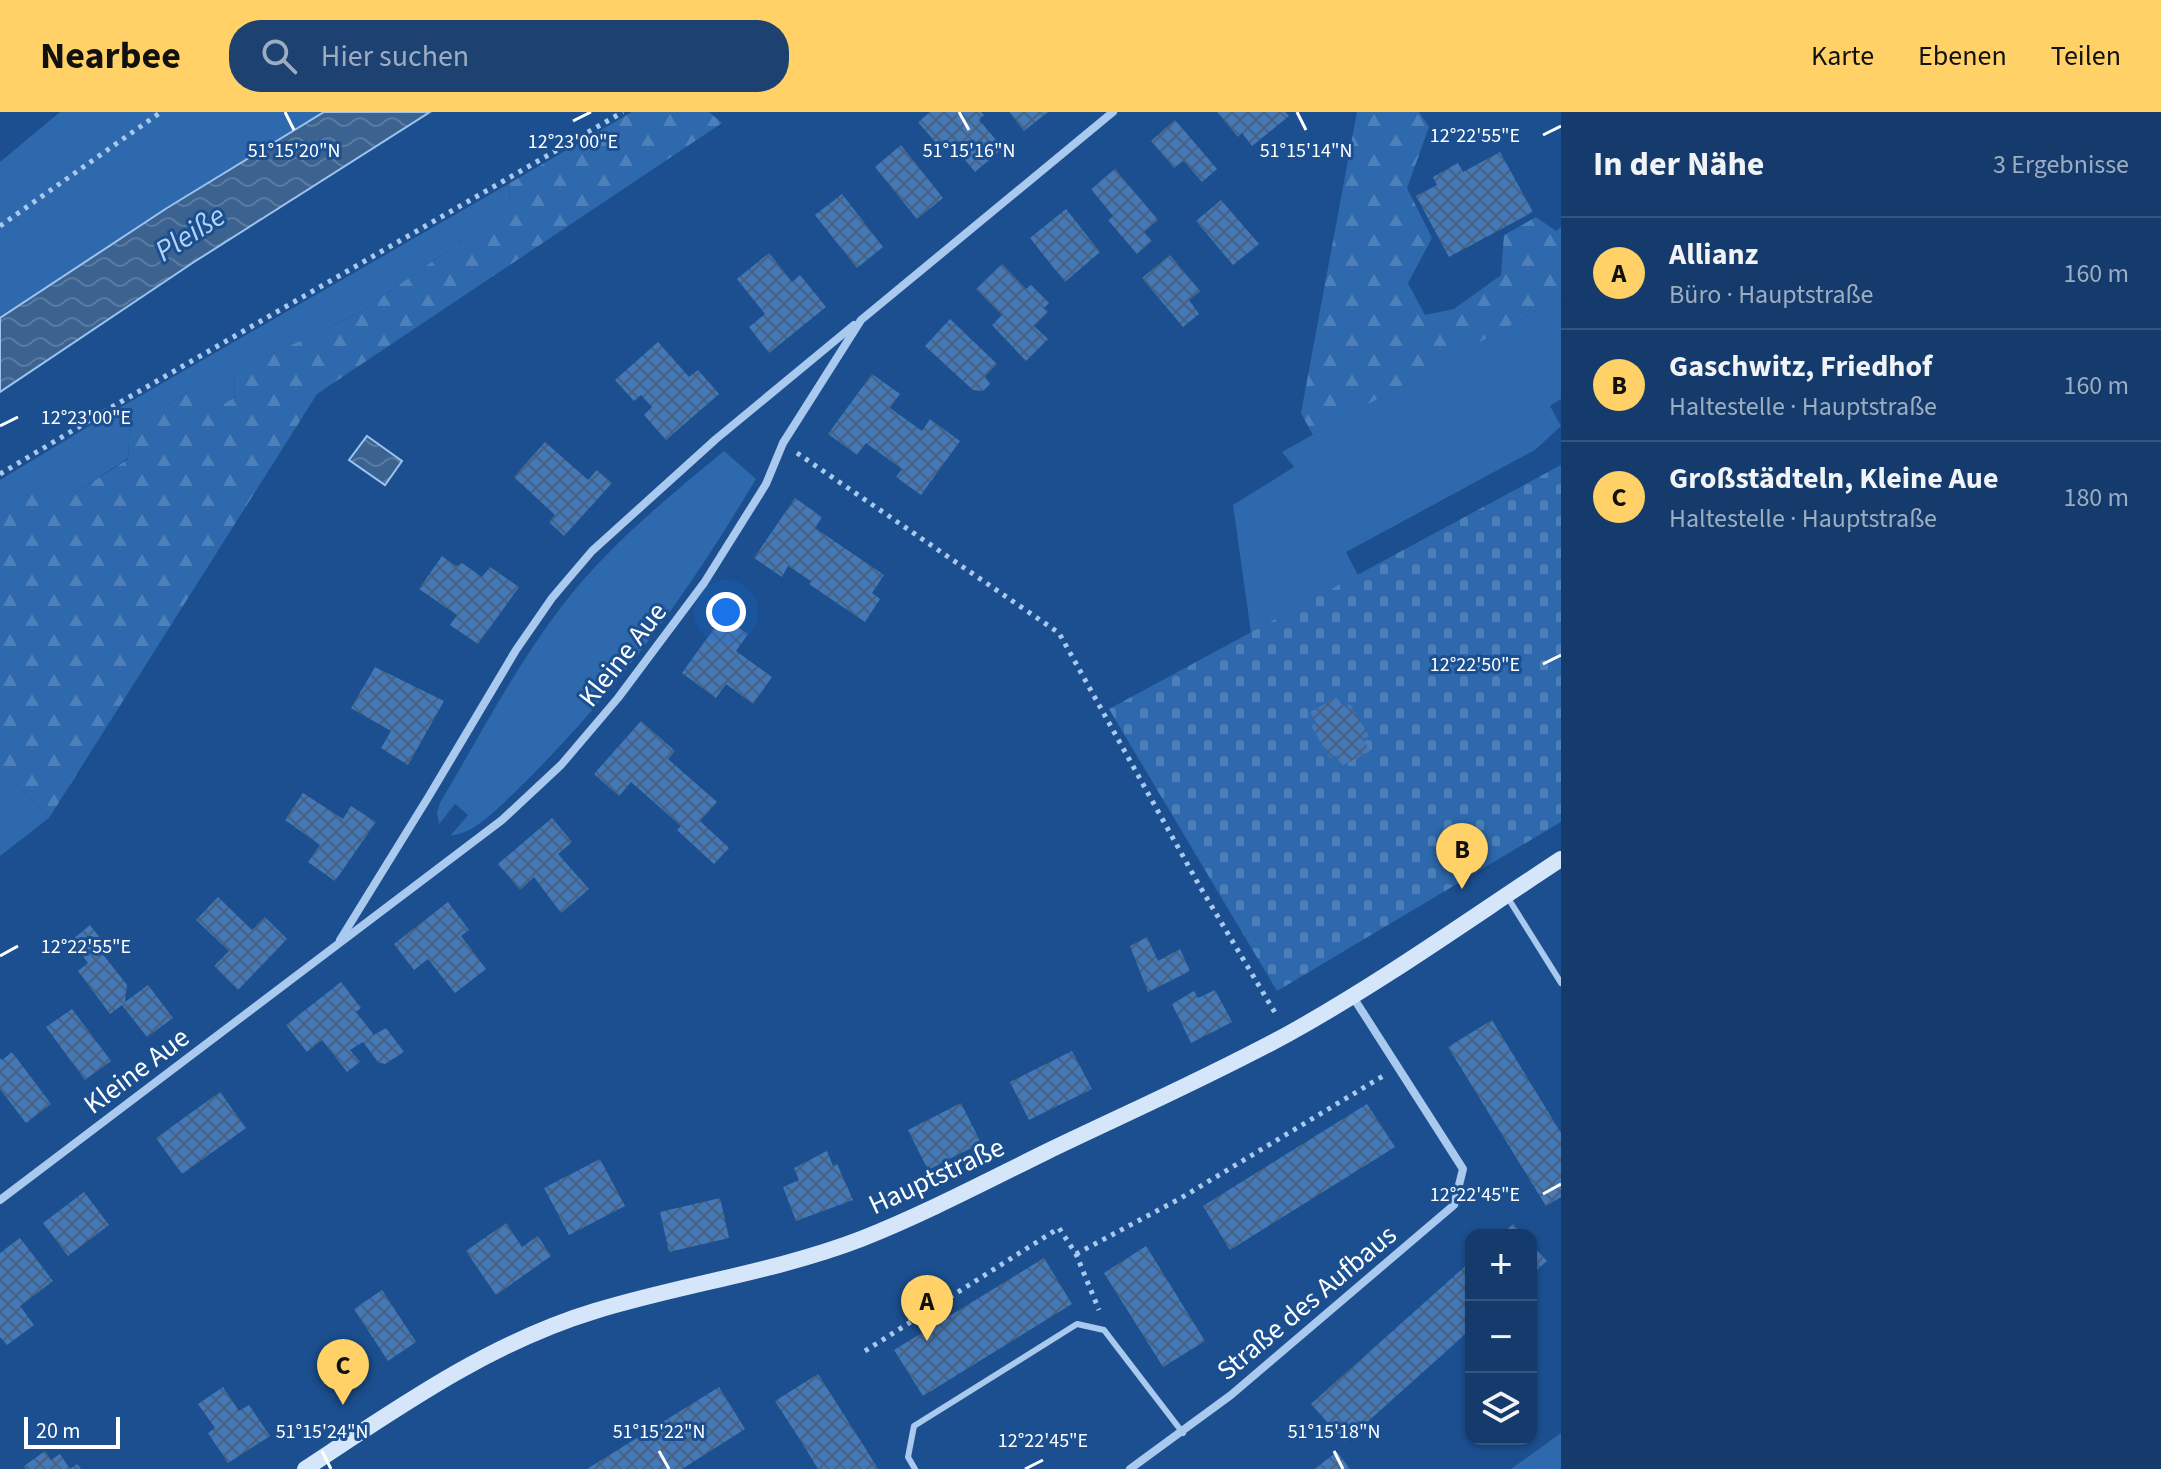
<!DOCTYPE html>
<html lang="de">
<head>
<meta charset="utf-8">
<style>
  :root { --surface:#143b6b; --page:#1d4271; --text:#f1f3f6; --muted:#9dadc1; --line:#33557e; --accent:#ffd166 }
  body { margin:0; font-family:"Source Sans 3",sans-serif; background:var(--page); color:var(--text) }
  .controls { position:absolute; right:24px; bottom:24px; display:grid; overflow:hidden; border-radius:16px; box-shadow:0 2px 6px #0004 }
  .controls button { width:72px; height:72px; display:grid; place-items:center; padding:0; border:0; border-bottom:2px solid var(--line); background:var(--surface); color:var(--text); font:40px sans-serif }
  .scale { position:absolute; left:24px; bottom:20px; width:96px; box-sizing:border-box; padding-left:8px; border:4px solid #fff; border-top:0; font-size:22px; line-height:28px; white-space:nowrap; color:#fff; -webkit-text-stroke:6px #1b4f8f; paint-order:stroke }
  .you { position:absolute; left:726px; top:500px; width:28px; height:28px; margin:-20px; border:6px solid #fff; border-radius:50%; background:#1a73e8; box-shadow:0 0 0 12px #1a73e833 }
  .badge { display:grid; place-items:center; width:52px; height:52px; border-radius:50%; background:var(--accent); color:#111; font-size:26px; font-weight:700 }
  .pin { position:absolute; translate:-50% -66px; filter:drop-shadow(0 2px 4px #0008) }
  .pin::after { content:''; position:absolute; top:42px; width:28px; height:24px; background:inherit; clip-path:polygon(0 0,100% 0,50% 100%) }
  .list { margin:0; padding:0; list-style:none }
  h2 { display:flex; justify-content:space-between; align-items:center; height:104px; margin:0; padding:0 32px; font-size:34px }
  h2 small { font-size:26px; font-weight:400; color:var(--muted) }
  .list li { display:grid; grid-template-columns:52px 1fr auto; gap:24px; align-items:center; box-sizing:border-box; height:112px; padding:0 32px; border-top:2px solid var(--line) }
  .list b { display:block; font-size:30px; white-space:nowrap }
  .list p { margin:0; font-size:26px; white-space:nowrap; color:var(--muted) }
  .list em { font-size:26px; font-style:normal; color:var(--muted) }
  .icon { flex:none; width:44px; height:44px; fill:none; stroke:currentColor; stroke-width:2; stroke-linecap:round; stroke-linejoin:round }
  .map { position:relative; flex:none; width:1561px; height:1357px; overflow:hidden }
  header { display:flex; align-items:center; gap:48px; box-sizing:border-box; height:112px; padding:0 40px; background:var(--accent); color:#111 }
  header strong { font-size:38px }
  nav { display:flex; gap:44px; margin-inline-start:auto; font-size:28px }
  .search { width:560px; height:72px; background:var(--page); display:flex; align-items:center; gap:20px; box-sizing:border-box; padding:0 28px; border-radius:32px; color:var(--muted); font-size:30px }
  main { display:flex }
  aside { flex:1; background:var(--surface) }
  .map>svg:first-child { display:block }
  .green { fill:#2e69ad }
  .forest { fill:url(#forest-firs) }
  .cemetery { fill:url(#cemetery-stones) }
  .water { fill:url(#water-waves); stroke:#9cc4f0; stroke-width:2 }
  .building { fill:url(#building-cross-hatch) }
  .lines { fill:none; stroke-linecap:round; stroke-linejoin:round }
  .path { stroke:#a9c9ee; stroke-width:5; stroke-dasharray:4 6; stroke-linecap:butt }
  .service { stroke:#a9c9ee; stroke-width:6 }
  .minor { stroke:#a9c9ee; stroke-width:8 }
  .secondary { stroke:#d6e6fa; stroke-width:16 }
  .ticks { fill:none; stroke:#fff; stroke-width:3 }
  .labels { text-anchor:middle; stroke-width:6; stroke-linejoin:round; paint-order:stroke }
  .street-label { font-size:28px; fill:#fff; stroke:#1b4f8f }
  .water-label { font-size:30px; font-style:italic; fill:#b5d3f5; stroke:#1b4f8f }
  .ticks-label { font-size:20px; text-anchor:middle; fill:#fff; stroke:#1b4f8f; stroke-width:6; stroke-linejoin:round; paint-order:stroke }
</style>
</head>
<body>
<header>
<strong>Nearbee</strong>
<div class="search"><svg class="icon" aria-label="search" viewBox="0 0 24 24"><circle cx="10" cy="10" r="6"/><path d="M15 15l6 6"/></svg>Hier suchen</div>
<nav><a>Karte</a><a>Ebenen</a><a>Teilen</a></nav>
</header>
<main>
<div class="map">
<svg width="1561" height="1357" viewBox="0 0 1561 1357">
  <defs>
    <pattern id="forest-firs" width="22" height="20" patternUnits="userSpaceOnUse" patternTransform="scale(2)"><rect width="22" height="20" fill="#2e69ad"/><path d="M5 1l3.5 6h-7zM16 11l3.5 6h-7z" fill="#4d80b9"/></pattern>
    <pattern id="cemetery-stones" width="16" height="16" patternUnits="userSpaceOnUse" patternTransform="scale(2)"><rect width="16" height="16" fill="#2e69ad"/><path d="M2 7V4a2 2 0 0 1 4 0v3zM10 15v-3a2 2 0 0 1 4 0v3z" fill="#4d80b9"/></pattern>
    <pattern id="water-waves" width="16" height="10" patternUnits="userSpaceOnUse" patternTransform="scale(2)"><rect width="16" height="10" fill="#3c6290"/><path d="M0 5q4-4 8 0t8 0" fill="none" stroke="#597aa1"/></pattern>
    <pattern id="building-cross-hatch" width="8" height="8" patternUnits="userSpaceOnUse" patternTransform="scale(2)"><rect width="8" height="8" fill="#4478b7"/><path d="M0 0l8 8M0 8l8-8" fill="none" stroke="#486282"/></pattern>
  </defs>
  <rect width="100%" height="100%" fill="#1b4f8f"/>
  <g class="green">
    <polygon points="60,0 324,0 167,96 0,206 0,50"/>
    <polygon points="510,71 509,96 357,202 234,260 235,285 222,293 191,279 130,314 128,346 75,381 30,381 0,409 0,368 114,299"/>
    <polygon points="1561,185 1561,287 1550,294 1561,314 1535,338 1346,440 1358,463 1251,521 1233,393 1294,355 1282,340"/>
    <path d="M724,339l32,28c-20,33 -40,66 -62,98 -52,77 -112,150 -179,215 -15,14 -43,44 -64,43l17,-20 -13,-11 -16,20 -2,-11 3,-10c39,-66 75,-136 122,-197 45,-59 105,-108 162,-155z"/>
    <polygon points="0,654 49,706 0,744"/>
    <polygon points="1561,1321 1561,1357 1511,1357"/>
  </g>
  <g class="forest">
    <polygon points="632,0 709,0 722,11 317,282 49,706 0,654 0,409 30,381 75,381 128,347 130,314 191,279 222,293 235,285 234,260 357,202 509,96 510,71"/>
    <polygon points="1357,0 1419,0 1429,15 1407,76 1432,126 1408,171 1425,203 1454,197 1501,163 1504,123 1536,105 1556,119 1561,115 1561,185 1313,323 1301,301"/>
  </g>
  <polygon class="cemetery" points="1561,353 1561,710 1277,879 1109,597"/>
  <g class="water">
    <polygon points="324,0 430,0 194,150 0,280 0,206 167,96"/>
    <polygon points="367,324 402,349 385,373 349,348"/>
  </g>
  <g class="building">
    <polygon points="930,0 981,0 984,3 979,8 1003,36 975,60 951,31 942,38 918,10"/>
    <polygon points="1009,0 1048,0 1024,19"/>
    <polygon points="1217,0 1285,0 1289,4 1252,34 1242,21 1238,25"/>
    <polygon points="1175,8 1217,57 1202,70 1184,49 1174,56 1151,29"/>
    <polygon points="901,33 943,86 917,107 875,55"/>
    <polygon points="1500,40 1533,100 1449,145 1416,84 1437,73 1433,65 1458,51 1463,60"/>
    <polygon points="1115,57 1158,108 1144,120 1152,129 1137,142 1108,108 1113,104 1091,77"/>
    <polygon points="842,82 883,135 857,156 815,103"/>
    <polygon points="1221,88 1259,132 1233,153 1196,109"/>
    <polygon points="1066,97 1100,140 1065,170 1030,126"/>
    <polygon points="769,141 792,170 800,163 826,195 769,241 749,215 765,202 737,167"/>
    <polygon points="1170,143 1200,179 1189,188 1199,202 1183,215 1142,166"/>
    <polygon points="1002,152 1026,177 1031,173 1049,191 1044,196 1048,200 1034,214 1048,227 1026,249 992,213 1002,203 976,177"/>
    <polygon points="950,207 997,252 985,264 990,272 983,279 973,278 925,234"/>
    <polygon points="658,230 689,265 698,258 719,282 666,328 644,303 652,295 641,283 634,289 615,268"/>
    <polygon points="872,262 900,282 890,296 922,319 930,307 960,329 921,383 896,365 902,357 866,331 857,343 828,322"/>
    <polygon points="545,330 588,368 597,358 612,371 564,424 549,410 555,403 514,365"/>
    <polygon points="795,386 822,405 815,416 884,463 872,481 880,487 865,510 809,472 811,469 788,454 782,465 754,446"/>
    <polygon points="442,444 456,454 462,451 482,465 490,455 519,475 478,532 450,513 457,503 419,477"/>
    <polygon points="723,504 748,522 736,539 772,565 753,592 726,572 716,586 682,561"/>
    <polygon points="375,555 444,589 408,653 381,636 391,619 351,596"/>
    <polygon points="1337,585 1343,595 1350,592 1369,624 1363,627 1370,639 1342,654 1336,643 1330,646 1311,614 1316,611 1310,600"/>
    <polygon points="641,609 675,639 668,647 717,690 700,709 729,736 714,752 677,718 681,714 631,670 619,684 594,662"/>
    <polygon points="303,681 343,707 351,694 376,710 335,769 308,750 320,733 285,708"/>
    <polygon points="552,706 572,730 558,742 589,777 561,801 534,765 520,778 498,752"/>
    <polygon points="218,785 252,818 265,805 287,827 238,878 214,854 229,839 196,808"/>
    <polygon points="448,790 469,818 461,824 486,857 455,881 428,847 414,858 394,832"/>
    <polygon points="90,813 107,835 101,840 127,873 125,890 148,873 173,906 147,925 122,893 110,902 78,859 88,851 71,829"/>
    <polygon points="1147,825 1158,849 1180,837 1190,859 1148,880 1130,834"/>
    <polygon points="341,870 361,896 356,900 374,923 386,916 404,940 385,952 378,950 363,930 350,938 360,950 347,960 322,928 307,940 286,913"/>
    <polygon points="1215,878 1232,910 1191,931 1172,892 1194,879 1198,886"/>
    <polygon points="72,897 111,949 85,968 46,915"/>
    <polygon points="1492,908 1561,1021 1561,1085 1546,1094 1448,935"/>
    <polygon points="1072,939 1092,977 1029,1008 1010,970"/>
    <polygon points="12,940 51,992 26,1011 0,977 0,946 2,948"/>
    <polygon points="220,980 246,1016 182,1062 156,1026"/>
    <polygon points="961,991 981,1031 928,1058 908,1018"/>
    <polygon points="1367,992 1395,1035 1230,1138 1203,1094"/>
    <polygon points="827,1039 833,1054 837,1052 853,1088 796,1109 783,1075 799,1068 794,1056"/>
    <polygon points="600,1047 625,1094 569,1123 544,1076"/>
    <polygon points="84,1080 109,1113 68,1144 43,1111"/>
    <polygon points="720,1086 729,1126 669,1140 660,1100"/>
    <polygon points="506,1111 522,1135 538,1124 551,1144 496,1183 466,1139"/>
    <polygon points="1513,1112 1523,1123 1500,1123"/>
    <polygon points="20,1126 53,1169 20,1194 34,1213 7,1233 0,1225 0,1141"/>
    <polygon points="1531,1132 1547,1149 1531,1163"/>
    <polygon points="1146,1134 1205,1229 1163,1255 1104,1161"/>
    <polygon points="1044,1146 1072,1192 923,1284 894,1238"/>
    <polygon points="1471,1149 1471,1217 1345,1330 1311,1292"/>
    <polygon points="382,1178 416,1230 388,1249 354,1197"/>
    <polygon points="818,1262 867,1339 878,1357 818,1357 804,1334 775,1289"/>
    <polygon points="223,1275 239,1299 249,1293 270,1324 228,1351 208,1321 215,1316 198,1292"/>
    <polygon points="719,1275 745,1317 682,1357 587,1357"/>
    <polygon points="45,1339 51,1348 60,1342 70,1357 77,1352 81,1357 26,1357 24,1354"/>
    <polygon points="1337,1340 1350,1357 1314,1357"/>
  </g>
  <g class="lines">
    <g class="path">
      <polyline points="0,114 161,0"/>
      <polyline points="797,341 1059,521 1199,773 1277,904"/>
      <polyline points="0,362 112,295 623,0"/>
      <polyline points="1076,1142 1181,1086 1383,964"/>
      <polyline points="865,1239 1059,1116 1076,1142 1099,1198"/>
    </g>
    <g class="service">
      <polyline points="1508,786 1561,871"/>
      <polyline points="915,1357 908,1345 914,1314 1077,1212 1104,1218 1183,1321"/>
    </g>
    <g class="minor">
      <polyline points="340,828 429,684 516,538 552,486 592,439 716,327 854,213"/>
      <polyline points="0,1088 502,708 561,653 618,586 704,471 766,372 783,331 861,208 1113,0"/>
      <polyline points="1130,1357 1231,1283 1454,1093 1463,1057 1353,885"/>
    </g>
    <path class="secondary" d="M305,1357c91,-60 184,-126 290,-158 88,-27 180,-39 266,-72 63,-25 124,-57 185,-87 81,-39 163,-75 242,-118 94,-52 183,-116 273,-175"/>
  </g>
  <path class="ticks" d="M285,0l9,18M959,0l10,18M1297,0l9,18M573,9l18,-9M1543,23l18,-9M0,314l18,-9M1543,552l18,-9M0,844l18,-10M1543,1082l18,-10M322,1339l9,18M659,1339l10,18M1334,1339l9,18M1025,1357l18,-9"/>
  <g class="labels">
    <g class="street-label">
      <text transform="translate(622 542) rotate(-52)" y="10">Kleine Aue</text>
      <text transform="translate(136 958) rotate(-37)" y="10">Kleine Aue</text>
      <text transform="translate(936 1063) rotate(-25)" y="10">Hauptstraße</text>
      <text transform="translate(1306 1190) rotate(-40)" y="10">Straße des Aufbaus</text>
    </g>
    <g class="water-label">
      <text transform="translate(190 121) rotate(-33)" y="10">Pleiße</text>
    </g>
  </g>
  <g class="ticks-label">
    <text x="1475" y="30">12°22'55"E</text>
    <text x="573" y="36">12°23'00"E</text>
    <text x="294" y="45">51°15'20"N</text>
    <text x="969" y="45">51°15'16"N</text>
    <text x="1306" y="45">51°15'14"N</text>
    <text x="86" y="312">12°23'00"E</text>
    <text x="1475" y="559">12°22'50"E</text>
    <text x="86" y="841">12°22'55"E</text>
    <text x="1475" y="1089">12°22'45"E</text>
    <text x="322" y="1326">51°15'24"N</text>
    <text x="659" y="1326">51°15'22"N</text>
    <text x="1334" y="1326">51°15'18"N</text>
    <text x="1043" y="1335">12°22'45"E</text>
  </g>
</svg>
<div class="controls">
<button>+</button>
<button>−</button>
<button><svg class="icon" aria-label="layers" viewBox="0 0 24 24"><path d="M12 4l9 5-9 5-9-5zM3 14l9 5 9-5"/></svg></button>
</div>
<div class="scale">20 m</div>
<div class="you"></div>
<div class="pin badge" style="left:927px;top:1229px">A</div>
<div class="pin badge" style="left:1462px;top:777px">B</div>
<div class="pin badge" style="left:343px;top:1293px">C</div>
</div>
<aside>
<h2>In der Nähe<small>3 Ergebnisse</small></h2>
<ul class="list">
<li><span class="badge">A</span><div><b>Allianz</b><p>Büro · Hauptstraße</p></div><em>160 m</em></li>
<li><span class="badge">B</span><div><b>Gaschwitz, Friedhof</b><p>Haltestelle · Hauptstraße</p></div><em>160 m</em></li>
<li><span class="badge">C</span><div><b>Großstädteln, Kleine Aue</b><p>Haltestelle · Hauptstraße</p></div><em>180 m</em></li>
</ul>
</aside>
</main>
</body>
</html>
